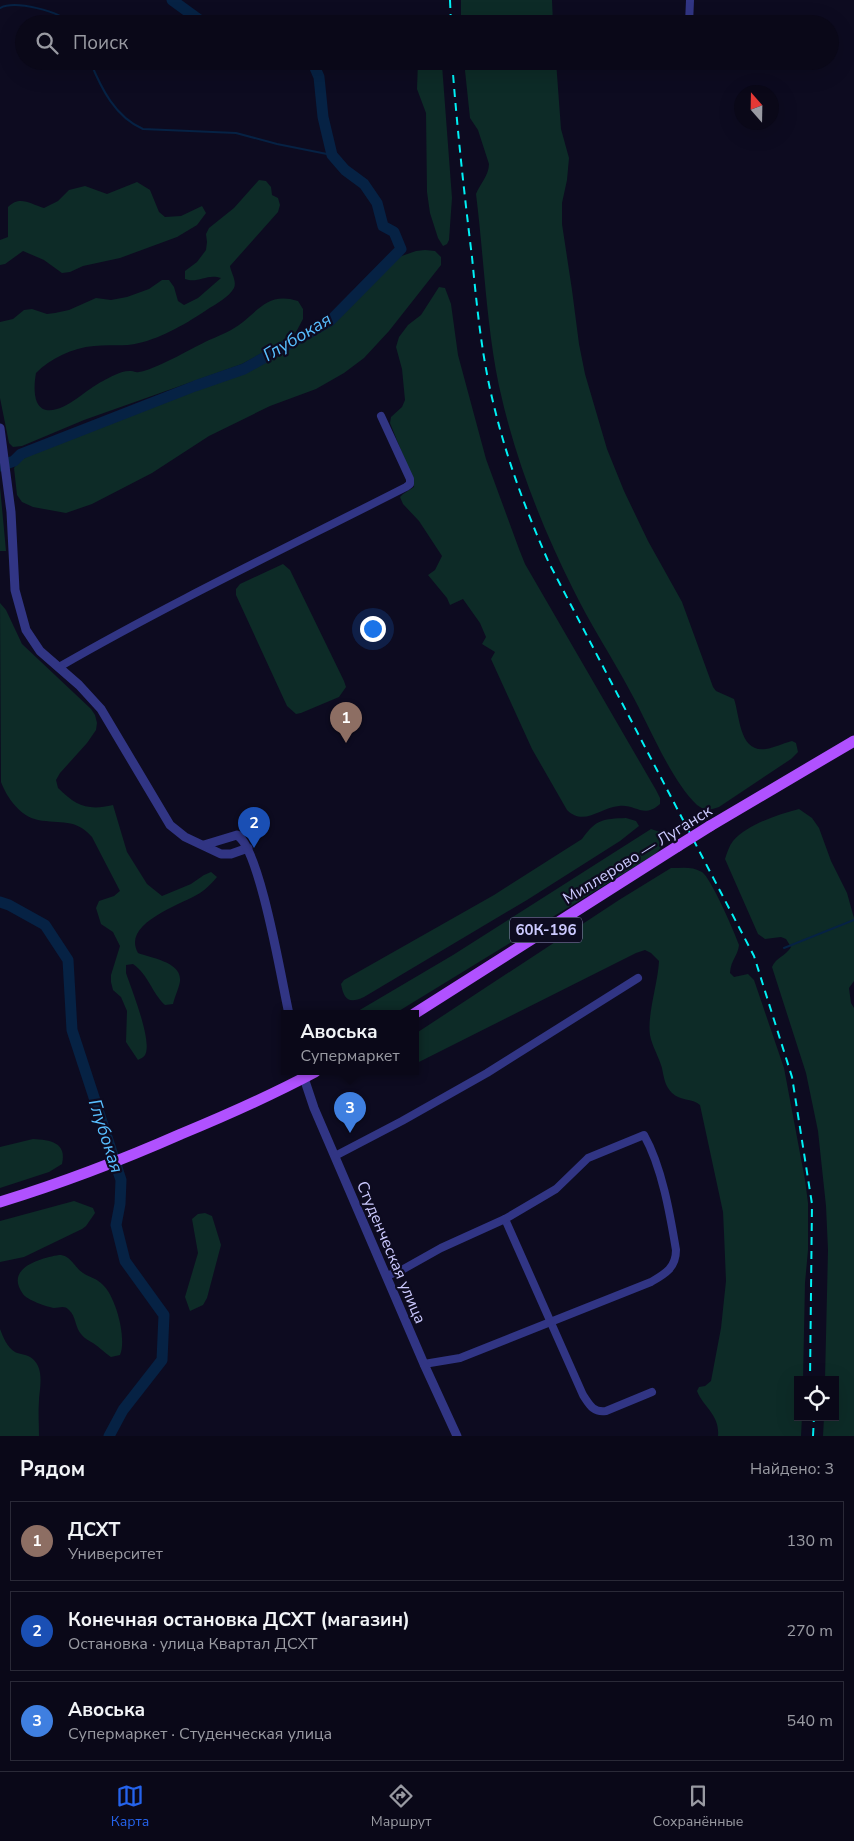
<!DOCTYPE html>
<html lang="ru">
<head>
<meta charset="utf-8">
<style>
  :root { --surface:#0a0818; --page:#181625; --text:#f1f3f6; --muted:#999aa2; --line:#2a2937; --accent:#2563eb }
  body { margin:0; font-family:"Nunito Sans",sans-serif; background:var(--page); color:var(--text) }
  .controls { position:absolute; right:15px; bottom:15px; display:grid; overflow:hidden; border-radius:0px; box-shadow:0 5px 20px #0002 }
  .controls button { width:45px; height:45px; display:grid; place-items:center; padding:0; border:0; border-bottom:1px solid var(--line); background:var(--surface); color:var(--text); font:25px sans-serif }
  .compass { position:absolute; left:734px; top:85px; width:45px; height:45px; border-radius:50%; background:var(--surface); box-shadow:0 5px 20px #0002; rotate:340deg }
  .you { position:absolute; left:372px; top:628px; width:18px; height:18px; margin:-12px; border:4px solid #fff; border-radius:50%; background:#1a73e8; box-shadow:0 0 0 8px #1a73e833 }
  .badge { display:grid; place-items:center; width:32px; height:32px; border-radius:50%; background:var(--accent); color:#fff; font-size:16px; font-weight:700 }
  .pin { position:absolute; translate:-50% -41px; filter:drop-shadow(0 1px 2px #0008) }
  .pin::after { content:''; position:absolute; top:26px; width:18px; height:15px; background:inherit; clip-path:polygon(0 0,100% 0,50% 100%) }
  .popup { position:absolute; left:281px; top:1010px; width:138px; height:65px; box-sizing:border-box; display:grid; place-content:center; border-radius:0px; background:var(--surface); filter:drop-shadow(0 1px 4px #0005); font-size:16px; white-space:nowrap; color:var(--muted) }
  .popup b { font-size:19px; color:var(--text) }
  .popup::after { content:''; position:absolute; left:50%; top:100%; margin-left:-10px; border:10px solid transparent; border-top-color:var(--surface) }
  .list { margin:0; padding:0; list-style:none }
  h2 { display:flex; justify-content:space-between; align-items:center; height:65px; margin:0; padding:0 20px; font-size:21px }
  h2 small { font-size:16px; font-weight:400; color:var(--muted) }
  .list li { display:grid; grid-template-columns:32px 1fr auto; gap:15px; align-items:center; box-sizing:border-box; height:80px; margin:0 10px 10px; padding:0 10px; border:1px solid var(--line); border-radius:0px }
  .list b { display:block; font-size:19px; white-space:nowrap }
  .list p { margin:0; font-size:16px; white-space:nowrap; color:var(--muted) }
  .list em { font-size:16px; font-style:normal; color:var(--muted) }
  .icon { flex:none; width:28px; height:28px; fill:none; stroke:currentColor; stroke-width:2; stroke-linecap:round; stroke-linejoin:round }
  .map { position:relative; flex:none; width:854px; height:1436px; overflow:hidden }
  .search { position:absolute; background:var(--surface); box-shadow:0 5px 20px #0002; left:15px; right:15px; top:15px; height:55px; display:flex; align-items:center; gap:12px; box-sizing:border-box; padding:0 18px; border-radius:28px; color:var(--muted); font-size:19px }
  .sheet { height:335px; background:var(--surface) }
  nav { display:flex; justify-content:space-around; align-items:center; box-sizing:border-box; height:70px; border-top:1px solid var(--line); background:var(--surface); font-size:14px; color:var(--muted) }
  nav a { display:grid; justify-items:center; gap:2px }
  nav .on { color:var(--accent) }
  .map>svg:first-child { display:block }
  .green { fill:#0d2b27 }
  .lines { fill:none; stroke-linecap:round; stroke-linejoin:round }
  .stream { stroke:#062244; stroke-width:2 }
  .river { stroke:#062244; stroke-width:11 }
  .minor { stroke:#313584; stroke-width:8 }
  .tertiary { stroke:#313584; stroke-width:9 }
  .primary { stroke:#b051ff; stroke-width:11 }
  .rail { stroke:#00f1f5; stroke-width:2; stroke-dasharray:8 6; stroke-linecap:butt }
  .primary-bridge { stroke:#b051ff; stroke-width:11 }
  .labels { text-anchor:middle; stroke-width:4.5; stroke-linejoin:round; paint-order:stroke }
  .shield { fill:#0d0b20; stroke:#9391bc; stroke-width:1 }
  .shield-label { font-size:15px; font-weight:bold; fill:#cccaff }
  .street-label { font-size:16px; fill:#cccaff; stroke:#0d0b20 }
  .water-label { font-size:18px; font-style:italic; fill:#58bfff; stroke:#0d0b20 }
</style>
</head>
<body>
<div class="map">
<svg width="854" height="1436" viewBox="0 0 854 1436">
  <rect width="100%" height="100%" fill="#0d0b20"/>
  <g class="green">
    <polygon points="461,0 552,0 553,24 461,24"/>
    <polygon points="418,61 441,61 442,65 452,198 449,240 447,244 443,246 438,238 430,213 427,192 426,113 417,89"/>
    <path d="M464,61h92l5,68 8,29 -2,22 -5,23v21l10,66 7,54 6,30 22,75 17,42 24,50 34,61 31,85 3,4 18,8c6,17 5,54 32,50 8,-1 17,-6 26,-8l4,2 2,9 -7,7 -72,48c-9,3 -14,4 -22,-2 -27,-26 -48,-80 -67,-114 -18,-34 -40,-67 -57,-102 -32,-64 -59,-133 -74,-203 -13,-63 -15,-128 -23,-192 4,-10 13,-19 13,-30l-11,-34 -8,-12z"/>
    <path d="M259,180l7,1 5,6 1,8 6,3 2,7 -2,7 -48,54c1,7 7,15 4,22 -5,9 -18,16 -26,21 -19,13 -46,29 -69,34 -15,4 -30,1 -45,3 -22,2 -43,12 -58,27 -2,11 -4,34 10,37 19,3 40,-21 57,-29 7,-4 19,-11 28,-10 4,0 4,2 8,1 15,-2 50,-22 66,-30 11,-5 24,-10 34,-17 21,-16 30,-33 59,-24l5,8v10l-8,15 -42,24 -11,6 -158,56 -62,26 -9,1 -4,-4 -9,-45v-76l13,-3 11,-9 8,-1 15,5 8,-1 14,-3 27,-12 15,2 16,-3 22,-8 13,-9h7l5,7 4,14 6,4 14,-7 23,-20c-14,-5 -23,6 -36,1v-8l12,-9 9,-12 1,-8 -1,-8 3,-6 25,-20z"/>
    <path d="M137,182l13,8 9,22 6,5 16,-1 21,-10 4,7 -9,12 -20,12 -57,21 -37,8 -13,6 -8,1 -18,-13 -21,-9 -18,13 -5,1v-25l8,-3v-30c12,-12 22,-3 36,1l14,-7 11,-11 16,-4 22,8z"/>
    <polygon points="425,250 435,251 441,257 441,265 389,331 364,358 344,373 316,389 270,406 209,436 152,473 92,504 66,513 33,507 22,502 17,495 14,468 19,461 32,454 176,397 239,375 316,335 334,323 393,259 416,251"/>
    <path d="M439,287l6,1 6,16 7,51 28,104 33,90 6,15 131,226 4,8v6c-17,15 -24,0 -41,2 -18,1 -35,21 -52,4l-35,-61 -41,-90 4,-7 -13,-8 4,-7 -6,-14 -17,-24 -13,6 -3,-7 -19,-23 7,-5 7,-14 -23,-35 -16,-17 -3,-7 3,-3 11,-7 -1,-7 -23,-57 1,-6 11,-10 3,-7 -3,-31 -6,-22 3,-10 9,-12 13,-10z"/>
    <polygon points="0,487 6,551 0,551"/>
    <polygon points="283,564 290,570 344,681 346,687 339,697 301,713 296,714 287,706 236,595 236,589 240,584"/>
    <path d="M0,603l6,7 16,34 69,65 4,6 2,8 -1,7 -9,13 -27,30 -4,7 2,8c18,18 30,23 55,17l14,47 20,32 15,12 29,-12 13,-9 7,-3 6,5c-5,6 -11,12 -17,16 -19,12 -79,30 -62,60 13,5 44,9 42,28 -1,7 -5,15 -7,23l-8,1c-13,-12 -17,-31 -32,-41l-7,1v8c5,15 27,69 19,82 -1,2 -5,4 -7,5l-12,-18 1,-31 -6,-14 -8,-7 -2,-8v-7l9,-29 -7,-14 -12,-8 -5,-16 3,-7 15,-5 6,-5 -28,-54c-16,-19 -32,-13 -54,-17 -18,-4 -31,-22 -37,-38z"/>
    <path d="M799,809l13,9 7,10 12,33 16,32 7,25v63l-5,7 2,15 3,5v428h-31l1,-19h11v-37h-10l3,-130 -2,-44 -8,-75 -12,-58 -34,-106c4,-10 14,-11 19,-20l-5,-8 -5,-2 -16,2 -7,-5 -33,-75c2,-6 4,-13 8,-18 15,-17 44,-26 66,-32z"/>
    <path d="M626,818l10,3 3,5 -19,15 -93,59 -163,97c-15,7 -20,3 -23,-13l3,-4 150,-85 88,-56c14,-20 21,-20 44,-21z"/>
    <path d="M651,829l9,3c5,11 2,16 -6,23l-260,159h-41l100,-59z"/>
    <path d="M671,868c11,0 21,-2 31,4 9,6 33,61 37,73 -1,11 -8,14 -9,28l4,4 14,-3 6,6 30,88 21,112 3,23v47l-3,33 -2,97h-5v37h4l-1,19h-83c2,-21 -14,-28 -21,-45l2,-4 6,-1 6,-5 10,-53 5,-47 -2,-48 -1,-21 -23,-107c-8,-7 -20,-4 -28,-12 -7,-7 -8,-15 -10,-25 -3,-11 -10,-22 -12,-33 -3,-20 8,-52 9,-74l-8,-8 -6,-3 -9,3 -221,111v-30l204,-134z"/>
    <path d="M33,1139c17,1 34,3 29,25l-13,8 -49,16v-41z"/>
    <polygon points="74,1201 93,1208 95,1213 86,1226 82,1229 24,1257 0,1262 0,1221"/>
    <polygon points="205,1213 212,1216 221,1245 207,1298 203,1305 190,1311 185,1297 198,1253 192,1219 198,1214"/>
    <path d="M59,1255c12,0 15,12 24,18 6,4 15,6 20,12 13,12 24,54 17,70l-9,2c-6,-4 -12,-10 -18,-14 -5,-3 -9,-5 -12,-9 -6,-7 -5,-18 -12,-24 -5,-5 -9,-2 -15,-2 -7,-1 -27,-8 -31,-14 -19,-26 18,-36 36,-39z"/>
    <path d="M0,1329c3,8 7,18 15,23 4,2 10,2 15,5 15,9 10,30 9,43 -1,12 0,24 0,36h-39z"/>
  </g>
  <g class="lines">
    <g class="stream">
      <path d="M0,8c15,-8 60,3 71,16"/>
      <path d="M90,61c11,27 25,56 53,68l93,4 41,11 55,11"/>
      <polyline points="784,948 854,920"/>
    </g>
    <g class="river">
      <polyline points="172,0 205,24"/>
      <polyline points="0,466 14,461 21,454 195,386 244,369 330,321 401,249 394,232 383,226 377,203 364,184 345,170 332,155 323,117 319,77 312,61"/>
      <polyline points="0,902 9,905 45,925 68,960 72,1030 121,1180 120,1204 116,1225 125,1261 164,1315 162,1360 123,1410 109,1436"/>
    </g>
    <g class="minor">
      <polyline points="689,24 690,0"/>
      <path d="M59,667c113,-65 231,-121 347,-180l4,-3v-5l-29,-63"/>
      <polyline points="335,1156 402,1121 487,1073 638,978"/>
      <path d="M505,1219l78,176c6,9 10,18 23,16l46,-19"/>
      <path d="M386,1276l14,-5 41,-23 64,-29 51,-30 32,-31 56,-23c18,32 26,79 32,115 0,18 -11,24 -25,32l-191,76 -36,6"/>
    </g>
    <g class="tertiary">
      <polyline points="0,428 11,512 15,590 26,630 40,651 79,685 101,709 170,825 185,837 221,854 231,854 248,848"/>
      <path d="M204,845l33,-10c23,13 45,148 52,179"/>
      <polyline points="302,1072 314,1108 424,1364 457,1436"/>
    </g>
    <g class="primary">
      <polyline points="710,826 854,741"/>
      <polyline points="414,1014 678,846"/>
      <path d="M0,1202c62,-19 122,-42 181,-68 46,-19 91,-39 134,-62"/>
    </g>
    <g class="rail">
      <polyline points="450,0 451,24"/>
      <path d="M452,61c5,66 12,131 20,196 5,51 10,103 23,153 13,53 32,103 54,153l205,393 38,121 20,127 -2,176"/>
      <polyline points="813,1436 814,1417"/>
    </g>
    <polyline class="primary-bridge" points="678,846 710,826"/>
  </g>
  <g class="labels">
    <rect class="shield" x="510" y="917.5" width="72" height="25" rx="4"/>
    <g class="shield-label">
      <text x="546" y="935">60К-196</text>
    </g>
    <g class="street-label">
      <text transform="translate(637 854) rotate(-32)" y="6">Миллерово — Луганск</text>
      <text transform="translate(392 1252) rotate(67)" y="6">Студенческая улица</text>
    </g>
    <g class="water-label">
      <text transform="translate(297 337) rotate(-31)" y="6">Глубокая</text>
      <text transform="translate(106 1136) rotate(72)" y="6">Глубокая</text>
    </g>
  </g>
</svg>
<div class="controls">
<button><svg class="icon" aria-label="locate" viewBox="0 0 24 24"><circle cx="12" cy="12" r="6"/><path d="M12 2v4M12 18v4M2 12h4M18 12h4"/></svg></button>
</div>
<svg class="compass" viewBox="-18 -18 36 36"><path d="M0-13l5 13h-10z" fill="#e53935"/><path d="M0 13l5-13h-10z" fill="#999aa2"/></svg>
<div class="you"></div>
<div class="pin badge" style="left:346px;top:743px;background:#8d6e63">1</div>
<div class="pin badge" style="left:254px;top:848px;background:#1a4fb4">2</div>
<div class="pin badge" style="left:350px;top:1133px;background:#3f7fe0">3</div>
<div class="popup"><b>Авоська</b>Супермаркет</div>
<div class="search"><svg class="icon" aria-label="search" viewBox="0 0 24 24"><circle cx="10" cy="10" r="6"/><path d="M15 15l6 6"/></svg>Поиск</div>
</div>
<section class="sheet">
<h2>Рядом<small>Найдено: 3</small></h2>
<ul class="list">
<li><span class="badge" style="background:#8d6e63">1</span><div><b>ДСХТ</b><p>Университет</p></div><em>130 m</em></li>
<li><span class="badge" style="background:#1a4fb4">2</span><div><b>Конечная остановка ДСХТ (магазин)</b><p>Остановка · улица Квартал ДСХТ</p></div><em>270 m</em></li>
<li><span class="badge" style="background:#3f7fe0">3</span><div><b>Авоська</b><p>Супермаркет · Студенческая улица</p></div><em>540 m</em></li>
</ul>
</section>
<nav>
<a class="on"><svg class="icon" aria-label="map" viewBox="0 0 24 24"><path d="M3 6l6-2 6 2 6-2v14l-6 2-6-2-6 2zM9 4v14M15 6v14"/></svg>Карта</a>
<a><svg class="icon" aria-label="directions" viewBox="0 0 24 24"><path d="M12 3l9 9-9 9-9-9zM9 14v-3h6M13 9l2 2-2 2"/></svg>Маршрут</a>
<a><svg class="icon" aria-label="saved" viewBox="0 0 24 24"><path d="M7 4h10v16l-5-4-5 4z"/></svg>Сохранённые</a>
</nav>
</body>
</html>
